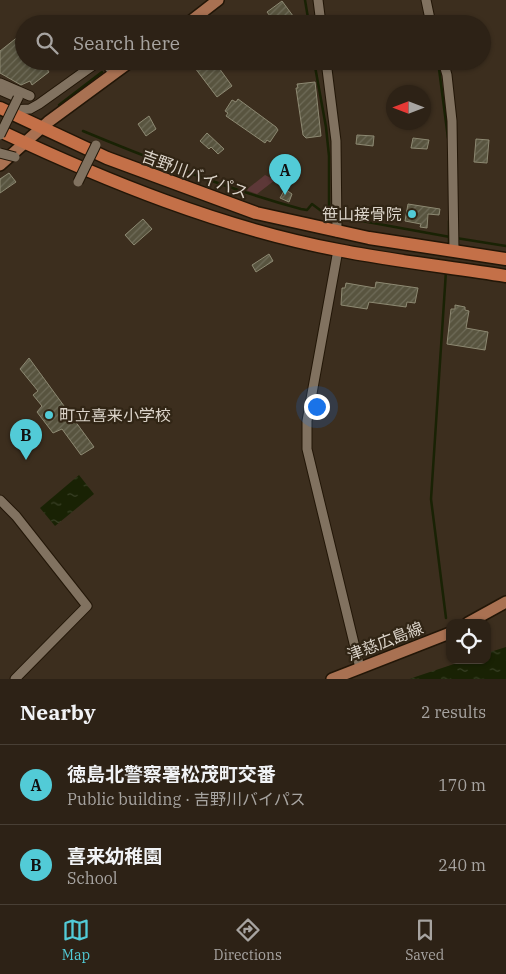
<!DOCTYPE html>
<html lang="en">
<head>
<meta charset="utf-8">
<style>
  :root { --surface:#2d2216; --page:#392f23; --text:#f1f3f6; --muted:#a7a4a1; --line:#483f35; --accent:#52cbd7 }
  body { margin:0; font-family:"IBM Plex Serif","Noto Sans JP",serif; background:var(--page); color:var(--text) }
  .controls { position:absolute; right:15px; bottom:15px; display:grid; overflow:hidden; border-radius:10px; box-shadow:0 1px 4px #0004 }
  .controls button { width:45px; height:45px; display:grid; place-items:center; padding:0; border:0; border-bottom:1px solid var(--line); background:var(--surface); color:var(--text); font:25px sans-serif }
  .compass { position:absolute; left:386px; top:85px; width:45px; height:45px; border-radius:50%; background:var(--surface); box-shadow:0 1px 4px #0004; rotate:270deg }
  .you { position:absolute; left:316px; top:406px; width:18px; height:18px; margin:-12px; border:4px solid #fff; border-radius:50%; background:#1a73e8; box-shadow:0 0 0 8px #1a73e833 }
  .badge { display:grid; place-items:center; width:32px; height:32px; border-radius:50%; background:var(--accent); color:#111; font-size:16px; font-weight:700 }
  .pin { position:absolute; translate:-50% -41px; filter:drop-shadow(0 1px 2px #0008) }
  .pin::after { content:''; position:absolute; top:26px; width:18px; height:15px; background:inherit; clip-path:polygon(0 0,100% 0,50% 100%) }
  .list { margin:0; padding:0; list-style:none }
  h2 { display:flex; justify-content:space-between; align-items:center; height:65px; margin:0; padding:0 20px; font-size:21px }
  h2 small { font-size:16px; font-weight:400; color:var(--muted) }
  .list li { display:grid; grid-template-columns:32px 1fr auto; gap:15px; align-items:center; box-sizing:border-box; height:80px; padding:0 20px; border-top:1px solid var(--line) }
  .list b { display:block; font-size:19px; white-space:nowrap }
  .list p { margin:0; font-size:16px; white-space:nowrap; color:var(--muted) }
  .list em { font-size:16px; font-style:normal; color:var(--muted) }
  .icon { flex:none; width:28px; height:28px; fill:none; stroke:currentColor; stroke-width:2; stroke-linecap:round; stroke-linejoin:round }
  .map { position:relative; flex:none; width:506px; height:679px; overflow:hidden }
  .search { position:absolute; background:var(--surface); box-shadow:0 1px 4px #0004; left:15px; right:15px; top:15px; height:55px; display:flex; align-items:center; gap:12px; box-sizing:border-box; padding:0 18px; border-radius:28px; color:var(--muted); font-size:19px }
  .sheet { height:225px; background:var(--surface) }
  nav { display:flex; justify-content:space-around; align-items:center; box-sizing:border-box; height:70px; border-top:1px solid var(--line); background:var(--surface); font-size:14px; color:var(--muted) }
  nav a { display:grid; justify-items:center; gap:2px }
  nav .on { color:var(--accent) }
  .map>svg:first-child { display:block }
  .grass { fill:#5d3838 }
  .water { fill:url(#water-ripples) }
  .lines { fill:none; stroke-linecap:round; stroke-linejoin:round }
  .stream { stroke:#192204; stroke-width:2.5 }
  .building { fill:url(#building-hatch); stroke:#8d8972 }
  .minor-casing { stroke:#221607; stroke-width:11 }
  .major-casing { stroke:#221607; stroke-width:14 }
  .highway-casing { stroke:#221607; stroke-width:15 }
  .minor { stroke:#817260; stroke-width:9 }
  .major { stroke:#a97152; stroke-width:11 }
  .highway { stroke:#c47048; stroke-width:12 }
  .minor-bridge-casing { stroke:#221607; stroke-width:11; stroke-linecap:butt }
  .minor-bridge { stroke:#817260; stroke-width:9 }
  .poi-dot { fill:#52cbd7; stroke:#312515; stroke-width:2 }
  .labels { text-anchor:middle; stroke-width:4.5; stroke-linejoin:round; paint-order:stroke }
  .street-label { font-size:16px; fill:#dcd4ca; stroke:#312515 }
  .poi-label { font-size:16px; fill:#dcd4ca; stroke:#312515; text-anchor:end }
</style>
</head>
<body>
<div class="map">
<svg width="506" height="679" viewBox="0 0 506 679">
  <defs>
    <pattern id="water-ripples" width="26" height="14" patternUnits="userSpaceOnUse" patternTransform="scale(1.25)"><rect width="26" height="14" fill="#192204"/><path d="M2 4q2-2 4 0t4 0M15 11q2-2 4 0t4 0" fill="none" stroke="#3a4127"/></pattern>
    <pattern id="building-hatch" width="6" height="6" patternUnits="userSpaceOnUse" patternTransform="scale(1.25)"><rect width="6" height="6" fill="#58543f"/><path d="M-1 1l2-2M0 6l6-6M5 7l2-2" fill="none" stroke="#6f6c59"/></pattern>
  </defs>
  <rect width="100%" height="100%" fill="#3c2e1e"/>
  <polygon class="grass" points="265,175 275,180 257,194 246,190"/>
  <g class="water">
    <polygon points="79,475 94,494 55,526 40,508"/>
    <polygon points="506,647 506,679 409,679 466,660 487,660 487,653"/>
  </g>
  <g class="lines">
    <g class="stream">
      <polyline points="305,0 309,24"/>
      <polyline points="314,61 326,127 329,156 329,214 335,216"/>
      <polyline points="438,61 448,138"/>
      <polyline points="59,105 102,72"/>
      <path d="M83,131c72,30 144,58 218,78l6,1 5,-6 12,9 6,2"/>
      <polyline points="340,217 450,237"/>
      <polyline points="456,238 506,246"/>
      <polyline points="449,245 449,221"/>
      <polyline points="446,618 431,499 446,271"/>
    </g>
  </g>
  <g class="building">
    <polygon points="282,1 299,24 276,24 267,12"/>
    <polygon points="24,32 24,61 55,61 47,69 49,72 32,85 30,81 21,85 0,73 0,51"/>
    <polygon points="204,61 214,61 232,86 217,97 195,68"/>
    <polygon points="315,82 321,136 306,138 303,135 296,88 298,88 297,84"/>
    <polygon points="238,99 276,127 278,130 270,142 267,140 265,143 226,116 228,113 225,111 232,100 236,102"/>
    <polygon points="149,116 156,129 146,136 138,124"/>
    <polygon points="207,133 224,149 218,154 211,147 209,149 200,141"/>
    <polygon points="357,135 374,136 373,146 356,144"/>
    <polygon points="413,138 429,140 427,149 411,148"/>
    <polygon points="476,139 489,140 487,163 474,162"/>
    <polygon points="9,173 16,182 0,193 0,179"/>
    <polygon points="285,189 292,194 289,202 280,198"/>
    <polygon points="408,204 440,209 439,215 428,214 427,228 420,227 421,224 405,221"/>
    <polygon points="143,219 152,229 134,245 125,235"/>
    <polygon points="269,254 273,261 256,272 252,265"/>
    <polygon points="376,282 418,288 415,303 407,302 406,307 369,302 367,309 341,305 342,288 345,288 346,283 375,288"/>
    <polygon points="455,305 465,307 465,310 469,311 466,328 488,332 485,350 447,344 451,309 455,309"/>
    <polygon points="29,358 94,447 81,455 62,429 53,433 37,412 42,406 33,395 38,391 20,369"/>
  </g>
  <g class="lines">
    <g class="minor-casing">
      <g id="minor">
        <polyline points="318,0 321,24"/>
        <polyline points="426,0 431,24"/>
        <polyline points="326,61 336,141 337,232"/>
        <polyline points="443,61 447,75 452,121 454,251"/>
        <polyline points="0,83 30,96"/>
        <polyline points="0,90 18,98"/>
        <polyline points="8,110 30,109 39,104 95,64 106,64 114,73"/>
        <polyline points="338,250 307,421 307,449 360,668"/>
        <polyline points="0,500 16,516 87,606 15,679"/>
      </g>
    </g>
    <g class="major-casing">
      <g id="major">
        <polyline points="187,24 218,0"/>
        <polyline points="0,165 48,122 131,61"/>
        <polyline points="468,623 506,602"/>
        <polyline points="332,679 450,633"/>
      </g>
    </g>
    <g class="highway-casing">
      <g id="highway">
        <polyline points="0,108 107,158 256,213 369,238 506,259"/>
        <path d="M0,131c106,50 222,97 338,119 55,11 112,17 168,26"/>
      </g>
    </g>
    <use href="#minor" class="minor"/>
    <use href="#major" class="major"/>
    <use href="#highway" class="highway"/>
    <g class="minor-bridge-casing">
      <g id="minor-bridge">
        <polyline points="0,135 18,98"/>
        <polyline points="0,153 15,157"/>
        <polyline points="78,182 96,145"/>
      </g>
    </g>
    <use href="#minor-bridge" class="minor-bridge"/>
  </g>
  <g class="poi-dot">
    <circle cx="412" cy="214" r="5"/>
    <circle cx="49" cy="415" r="5"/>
  </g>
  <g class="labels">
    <g class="street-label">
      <text transform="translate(195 174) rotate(20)" y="6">吉野川バイパス</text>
      <text transform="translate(385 641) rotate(-21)" y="6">津慈広島線</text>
    </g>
    <g class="poi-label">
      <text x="402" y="220">笹山接骨院</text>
      <text x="59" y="421" text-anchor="start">町立喜来小学校</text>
    </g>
  </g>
</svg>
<div class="controls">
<button><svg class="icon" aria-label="locate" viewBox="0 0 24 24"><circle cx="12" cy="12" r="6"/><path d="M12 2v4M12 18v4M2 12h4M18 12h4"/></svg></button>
</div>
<svg class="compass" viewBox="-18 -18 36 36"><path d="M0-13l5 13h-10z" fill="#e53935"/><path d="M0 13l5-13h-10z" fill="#a7a4a1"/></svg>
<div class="you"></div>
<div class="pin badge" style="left:285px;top:195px">A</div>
<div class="pin badge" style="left:26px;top:460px">B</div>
<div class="search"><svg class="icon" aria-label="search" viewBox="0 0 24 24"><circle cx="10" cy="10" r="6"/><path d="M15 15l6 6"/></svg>Search here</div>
</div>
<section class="sheet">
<h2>Nearby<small>2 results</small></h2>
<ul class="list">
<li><span class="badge">A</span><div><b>徳島北警察署松茂町交番</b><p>Public building · 吉野川バイパス</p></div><em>170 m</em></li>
<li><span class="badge">B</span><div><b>喜来幼稚園</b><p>School</p></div><em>240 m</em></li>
</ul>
</section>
<nav>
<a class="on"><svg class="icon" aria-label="map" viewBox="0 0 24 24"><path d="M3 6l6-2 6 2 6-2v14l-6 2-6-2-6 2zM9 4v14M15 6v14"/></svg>Map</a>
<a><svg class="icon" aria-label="directions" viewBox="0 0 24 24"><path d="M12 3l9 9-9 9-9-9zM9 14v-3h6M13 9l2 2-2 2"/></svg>Directions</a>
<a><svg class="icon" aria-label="saved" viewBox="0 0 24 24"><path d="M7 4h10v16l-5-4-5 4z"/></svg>Saved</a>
</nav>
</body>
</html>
